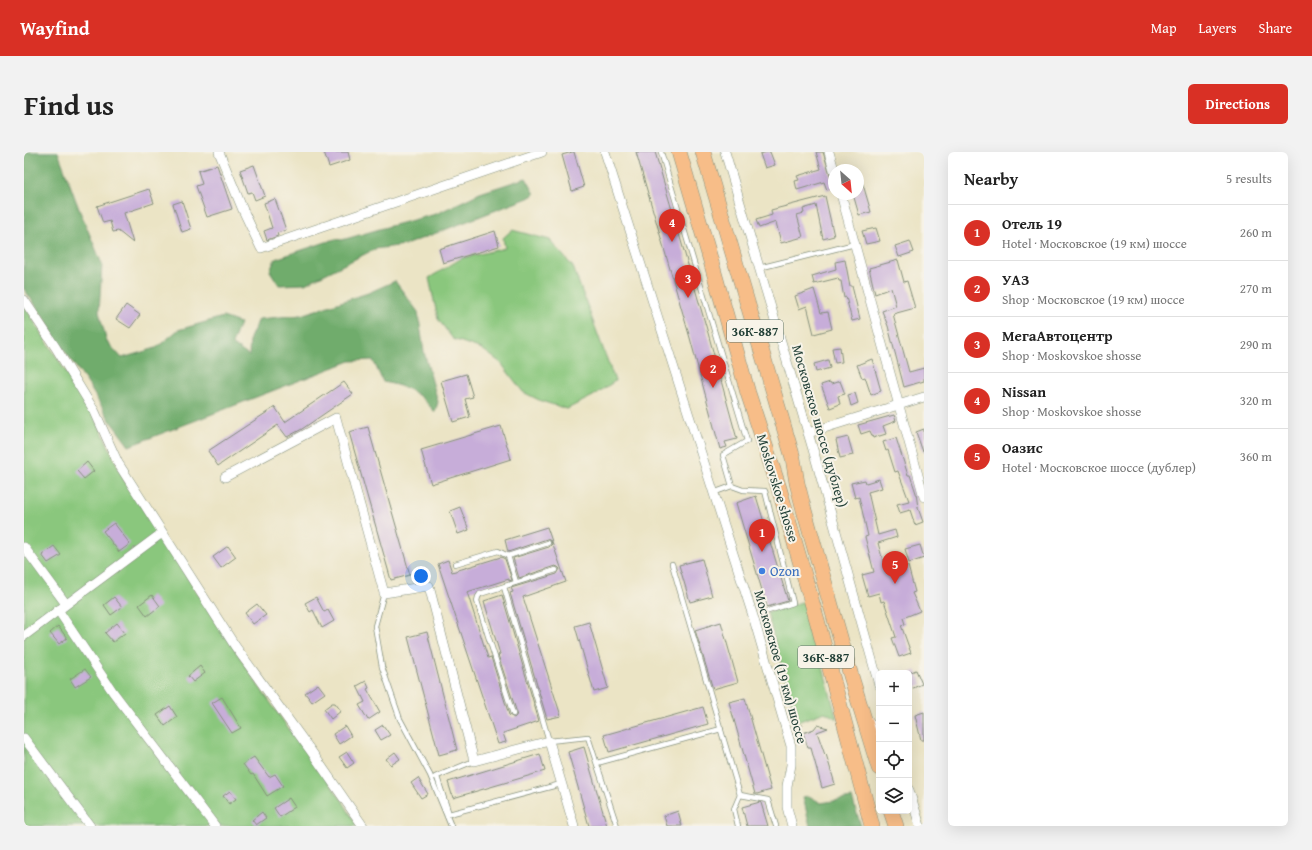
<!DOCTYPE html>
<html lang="en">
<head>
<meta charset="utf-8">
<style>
  :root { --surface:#fff; --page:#f2f2f2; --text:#222; --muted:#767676; --line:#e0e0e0; --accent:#d93025 }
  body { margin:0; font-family:"Gentium Book Plus",serif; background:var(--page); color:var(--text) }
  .controls { position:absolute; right:12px; bottom:12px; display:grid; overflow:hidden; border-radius:6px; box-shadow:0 4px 16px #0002 }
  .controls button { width:36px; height:36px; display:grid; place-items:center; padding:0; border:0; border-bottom:1px solid var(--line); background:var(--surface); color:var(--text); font:20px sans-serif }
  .compass { position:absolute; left:804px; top:12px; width:36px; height:36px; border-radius:50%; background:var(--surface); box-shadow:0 4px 16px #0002; rotate:153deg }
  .you { position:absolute; left:397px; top:424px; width:14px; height:14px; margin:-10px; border:3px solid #fff; border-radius:50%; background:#1a73e8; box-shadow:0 0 0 6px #1a73e833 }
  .badge { display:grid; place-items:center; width:26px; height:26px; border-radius:50%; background:var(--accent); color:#fff; font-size:13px; font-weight:700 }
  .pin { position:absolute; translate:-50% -33px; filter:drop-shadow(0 1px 2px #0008) }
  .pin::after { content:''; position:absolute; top:21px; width:14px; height:12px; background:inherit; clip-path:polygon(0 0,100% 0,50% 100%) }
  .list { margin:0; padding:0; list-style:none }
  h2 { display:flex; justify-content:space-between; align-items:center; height:52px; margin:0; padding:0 16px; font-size:17px }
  h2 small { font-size:13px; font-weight:400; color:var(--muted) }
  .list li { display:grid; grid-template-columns:26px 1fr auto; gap:12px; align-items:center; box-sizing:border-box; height:56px; padding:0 16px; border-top:1px solid var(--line) }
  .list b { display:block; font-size:15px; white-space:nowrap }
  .list p { margin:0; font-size:13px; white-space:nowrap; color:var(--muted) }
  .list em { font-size:13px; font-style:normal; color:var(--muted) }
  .icon { flex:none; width:22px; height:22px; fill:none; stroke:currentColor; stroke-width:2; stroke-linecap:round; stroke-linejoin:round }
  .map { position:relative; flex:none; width:900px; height:674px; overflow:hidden; border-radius:6px }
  header { display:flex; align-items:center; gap:24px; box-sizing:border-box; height:56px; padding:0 20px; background:var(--accent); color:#fff }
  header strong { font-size:19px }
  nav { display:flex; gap:22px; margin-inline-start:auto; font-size:14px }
  .intro { display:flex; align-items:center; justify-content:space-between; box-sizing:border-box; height:96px; padding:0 24px }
  h1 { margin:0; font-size:28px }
  .button { padding:10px 18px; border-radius:6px; background:var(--accent); color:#fff; font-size:14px; font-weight:700 }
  main { display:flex; gap:24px; padding:0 24px }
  aside { flex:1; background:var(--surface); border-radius:6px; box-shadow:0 4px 16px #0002 }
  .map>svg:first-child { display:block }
  .green { fill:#8ac77d; stroke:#548258 }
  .forest { fill:#6fac6c; stroke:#477450 }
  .building { fill:#c7add9 }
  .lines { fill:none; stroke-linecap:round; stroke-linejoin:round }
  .lane-casing { stroke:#85907c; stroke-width:6 }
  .street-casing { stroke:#85907c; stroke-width:10 }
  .primary-casing { stroke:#85907c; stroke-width:16 }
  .path { stroke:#85907c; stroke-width:1.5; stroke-dasharray:1 3; stroke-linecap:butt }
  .lane { stroke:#fff; stroke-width:4.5 }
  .street { stroke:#fff; stroke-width:9 }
  .primary { stroke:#f7bd88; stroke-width:15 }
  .shop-dot { fill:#3f7fe0; stroke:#f7f3e8; stroke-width:1.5 }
  .labels { text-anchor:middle; stroke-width:4; stroke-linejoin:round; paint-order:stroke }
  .shield { fill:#f7f3e8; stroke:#60746a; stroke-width:1 }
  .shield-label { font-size:13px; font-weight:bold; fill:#1f3d34 }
  .street-label { font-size:14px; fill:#1f3d34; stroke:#f7f3e8 }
  .shop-label { font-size:14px; fill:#366cbe; stroke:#f7f3e8; text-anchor:start }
</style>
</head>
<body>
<header>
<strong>Wayfind</strong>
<nav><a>Map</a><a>Layers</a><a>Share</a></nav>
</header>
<div class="intro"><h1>Find us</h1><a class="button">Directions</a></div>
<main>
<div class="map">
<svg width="900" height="674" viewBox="0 0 900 674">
  <rect width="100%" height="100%" fill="#f7f3e8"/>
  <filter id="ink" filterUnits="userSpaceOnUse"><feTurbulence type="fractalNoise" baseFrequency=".025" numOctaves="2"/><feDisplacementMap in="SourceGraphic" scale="8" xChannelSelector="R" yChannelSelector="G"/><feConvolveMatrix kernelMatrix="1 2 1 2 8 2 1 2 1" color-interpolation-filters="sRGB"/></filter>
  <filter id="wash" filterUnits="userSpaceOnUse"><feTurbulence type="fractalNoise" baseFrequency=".012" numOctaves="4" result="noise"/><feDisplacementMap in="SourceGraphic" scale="16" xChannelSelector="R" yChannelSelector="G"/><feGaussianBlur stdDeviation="0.9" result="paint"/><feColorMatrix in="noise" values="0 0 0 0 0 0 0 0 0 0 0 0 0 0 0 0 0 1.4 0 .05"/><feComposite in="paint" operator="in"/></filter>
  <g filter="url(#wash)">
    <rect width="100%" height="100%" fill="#ebe4c5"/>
    <g class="green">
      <polygon points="488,78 526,88 549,115 591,229 569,244 543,257 517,249 499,240 477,211 458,197 429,187 414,167 405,126 438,106 481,96 479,86"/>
      <polygon points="0,153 74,271 100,328 234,533 275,591 318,648 333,674 0,674"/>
      <polygon points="781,449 813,567 801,560 773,570 743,460"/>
    </g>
    <g class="forest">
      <path d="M0,0h34l21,57 23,55 -3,48 8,30 15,16 34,-10 22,-18 45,-13 17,6 -8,21 17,12 1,-18 9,-19 42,-4 67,-22 27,-12 23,31 6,40 14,50 -3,10c-17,-20 -26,-25 -52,-30l-10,-22 -23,1 -221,85 -18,-24 -23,-38 -33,-47 -9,-17 -22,-31z"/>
      <polygon points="502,26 511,42 504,46 381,93 351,97 281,132 255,133 246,119 251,107 311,87 318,88 366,74 412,62 456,41"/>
      <polygon points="785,644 797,651 828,646 837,674 786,674 779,645"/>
    </g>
    <g id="blocks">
      <g class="building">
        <polygon points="300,0 324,0 326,8 305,15"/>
        <polygon points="548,0 550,0 560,35 548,39 538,3"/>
        <polygon points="612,0 631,0 684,181 713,287 701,290 703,295 696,297 666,186"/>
        <polygon points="743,0 746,0 751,13 741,16 736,2"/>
        <polygon points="792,0 799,0 810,35 803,38 800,30 773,38 771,29 775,28 773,24 797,17"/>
        <polygon points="193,13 208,57 183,65 172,34 178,32 174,19"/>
        <polygon points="230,13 241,44 231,48 228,40 224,41 216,18"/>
        <polygon points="834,22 836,22 847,60 835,63 829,42 834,42"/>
        <polygon points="125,37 130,51 100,61 109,91 94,79 89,80 86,69 79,71 73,54"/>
        <polygon points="801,44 810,84 799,87 792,53 779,57 780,61 773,63 779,85 757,91 752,70 735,76 732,68 748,63 747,58"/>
        <polygon points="251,47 262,78 253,81 254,84 243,88 240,79 248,76 240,51"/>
        <polygon points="158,49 167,77 158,80 149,52"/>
        <polygon points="852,76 856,89 842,92 838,79"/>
        <polygon points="471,79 475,94 419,111 415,97"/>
        <polygon points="886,89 890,100 875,105 871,94"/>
        <polygon points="821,108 826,134 828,134 836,167 828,169 822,145 820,146 817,129 815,129 814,126 790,132 788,124 812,117 811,110"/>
        <polygon points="874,108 880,130 883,129 891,156 869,162 885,220 900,216 900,229 880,235 864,174 858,159 872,154 867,136 851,142 845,116"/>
        <polygon points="790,137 797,161 804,160 808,177 790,182 783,154 775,157 771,144"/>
        <polygon points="102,153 116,163 106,176 92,167"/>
        <polygon points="816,195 818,210 811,211 808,196"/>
        <polygon points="848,207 857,239 847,243 841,225 838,226 833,213"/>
        <polygon points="804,208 806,216 792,220 790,212"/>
        <polygon points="442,222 449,245 441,247 446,265 429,270 417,229"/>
        <polygon points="816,229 821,242 814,244 816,252 806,256 797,233 806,230 807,232"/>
        <polygon points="320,230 329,242 278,277 263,285 254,273 194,314 184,299 251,255 261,270"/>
        <polygon points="831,241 834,251 827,254 824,243"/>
        <polygon points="870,263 872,269 859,274 862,282 849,286 846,279 837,282 834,273"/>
        <polygon points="477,274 487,307 407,332 397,298"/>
        <polygon points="344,275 386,423 367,428 325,280"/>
        <polygon points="900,277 900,300 899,300 892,280"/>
        <polygon points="824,285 829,303 816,306 812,288"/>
        <polygon points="872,286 884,323 886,323 892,341 894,356 899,370 891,373 886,358 876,361 873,352 885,349 874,319 871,320 864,298 862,299 859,290"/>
        <polygon points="63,310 70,319 60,327 53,319"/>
        <polygon points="855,327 858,336 844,340 854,383 871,378 873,385 854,391 862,420 884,414 891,440 888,441 896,459 879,466 881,472 877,473 887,501 875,505 868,486 872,485 860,449 857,450 855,441 844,444 838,423 850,420 841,385 844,384 835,345 831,346 827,331 841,328 842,331"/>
        <polygon points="732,344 764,449 743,455 712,351"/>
        <polygon points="436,355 445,378 434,382 426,359"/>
        <polygon points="90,371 106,392 95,400 79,379"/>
        <polygon points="523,375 542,430 499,445 537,564 523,567 486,441 489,440 487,436 533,422 536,417 534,415 531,414 495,426 489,406 525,395 528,392 527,389 523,387 484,400 481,388"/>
        <polygon points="896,393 900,406 885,411 881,397"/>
        <polygon points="30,394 37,403 24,411 18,403"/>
        <polygon points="204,394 212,405 197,416 189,405"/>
        <polygon points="477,405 481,407 488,428 485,429 485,427 443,440 464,506 467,505 485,563 490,566 492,564 493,561 474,503 476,502 460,449 478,443 515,569 479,581 482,590 474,592 414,412 424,408 428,420"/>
        <polygon points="678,407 688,444 666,450 655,413"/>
        <polygon points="128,443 136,454 123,464 115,453"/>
        <polygon points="90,445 98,455 87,463 80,453"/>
        <polygon points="292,445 300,460 304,458 310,469 298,476 289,458 286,460 281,451"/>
        <polygon points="233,452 242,463 229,472 221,461"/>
        <polygon points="565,470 584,536 570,540 551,474"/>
        <polygon points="697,470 714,530 689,537 671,478"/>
        <polygon points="93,471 101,481 89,490 81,481"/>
        <polygon points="34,474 43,486 35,492 26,481"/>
        <polygon points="403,480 433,598 415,603 384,485"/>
        <polygon points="176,514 181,521 169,530 164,524"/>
        <polygon points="61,517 67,525 51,535 46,527"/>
        <polygon points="892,518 898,532 885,538 885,521"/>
        <polygon points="342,529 345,536 343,537 356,560 344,568 335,553 341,550 333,534"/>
        <polygon points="294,532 301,541 288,550 281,541"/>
        <polygon points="198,545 217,576 208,581 188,551"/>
        <polygon points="721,546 747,638 733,642 731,642 705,550"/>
        <polygon points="308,551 311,551 317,559 307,567 300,557"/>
        <polygon points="146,554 153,565 141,574 133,563"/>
        <polygon points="679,555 684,572 585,600 580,583"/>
        <polygon points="900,560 900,588 897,588 891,563"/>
        <polygon points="359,573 366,583 357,588 351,578"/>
        <polygon points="793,573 804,576 793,580 801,603 802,602 811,632 798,636 787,596 784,596 779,581 790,577"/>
        <polygon points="321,574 327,584 315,592 309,582"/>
        <polygon points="560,595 583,674 565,674 544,600"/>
        <polygon points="323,600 330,611 323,616 315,605"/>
        <polygon points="371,600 376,607 367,613 362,607"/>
        <polygon points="516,602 521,619 429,646 424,630"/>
        <polygon points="230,605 245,625 251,622 259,634 243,644 229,622 227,623 219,612"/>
        <polygon points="394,626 404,642 397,646 387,631"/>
        <polygon points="206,639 212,647 205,652 199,644"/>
        <polygon points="265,646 271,655 256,665 250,656"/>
        <polygon points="736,650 737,651 744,674 723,674 718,655"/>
        <polygon points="654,659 658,674 643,674 640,664"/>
        <polygon points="238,660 242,666 232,673 228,668"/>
      </g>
    </g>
  </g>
  <g filter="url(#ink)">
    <use href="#blocks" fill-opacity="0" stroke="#85907c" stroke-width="1"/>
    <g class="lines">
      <g class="lane-casing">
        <g id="lane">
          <polyline points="637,0 723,289 699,303 708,334 719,338 741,339 769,451 741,460"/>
          <polyline points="735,116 831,92"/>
          <polyline points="689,341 708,334"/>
          <polyline points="431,412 474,399 484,404"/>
          <polyline points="648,412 716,643 710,657 714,674"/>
          <polyline points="492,430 484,404 524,391"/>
          <polyline points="480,435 525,589 564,585 593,674"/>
          <polyline points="360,441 351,474 358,515 376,567 406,623 427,674"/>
          <polyline points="489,562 453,449 454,445 456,442 532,418"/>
          <polyline points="573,611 697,577"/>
          <polyline points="411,625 450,609"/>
          <polyline points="413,625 425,662 537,632"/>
          <polyline points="716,643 744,648 752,674"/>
        </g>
      </g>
      <g class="street-casing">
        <g id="street">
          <polyline points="195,0 219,58 237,96 518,0"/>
          <polyline points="581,0 729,464 767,594 767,613 763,634 763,655 768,674"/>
          <polyline points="701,0 790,301 855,533"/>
          <polyline points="805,0 810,18"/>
          <polyline points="817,42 900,345"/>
          <polyline points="0,148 32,196 71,260 94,311 211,494 287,599 339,674"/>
          <polyline points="784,281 900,245"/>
          <polyline points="201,325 312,266 360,441 405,434 450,609 525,589 550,674"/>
          <polyline points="0,395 42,452"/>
          <polyline points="34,458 89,540 191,674"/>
          <polyline points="0,484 138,381"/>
          <polyline points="844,568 855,583"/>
          <polyline points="0,586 66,674"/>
          <polyline points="885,638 896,674"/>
        </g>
      </g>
      <g class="primary-casing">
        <g id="primary">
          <polyline points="655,0 686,106 724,241 755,336 793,468 848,674"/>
          <polyline points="679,0 769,306 773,331 780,358 827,524 855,616"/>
          <polyline points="867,659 872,674"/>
        </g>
      </g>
      <polyline class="path" points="771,576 779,573"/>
      <use href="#lane" class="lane"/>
      <use href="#street" class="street"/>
      <use href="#primary" class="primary"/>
    </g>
  </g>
  <circle class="shop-dot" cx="738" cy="419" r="4"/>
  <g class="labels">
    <g class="shield">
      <rect x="703" y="168" width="56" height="22" rx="3"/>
      <rect x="774" y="494" width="56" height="22" rx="3"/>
    </g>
    <g class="shield-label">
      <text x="731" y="184">36К-887</text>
      <text x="802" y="510">36К-887</text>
    </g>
    <g class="street-label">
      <text transform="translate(796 274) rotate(74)" y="5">Московское шоссе (дублер)</text>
      <text transform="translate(754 336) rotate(73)" y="5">Moskovskoe shosse</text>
      <text transform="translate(757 515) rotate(74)" y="5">Московское (19 км) шоссе</text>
    </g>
    <g class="shop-label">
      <text x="746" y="424">Ozon</text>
    </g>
  </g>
</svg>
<div class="controls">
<button>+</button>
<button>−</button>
<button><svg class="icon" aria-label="locate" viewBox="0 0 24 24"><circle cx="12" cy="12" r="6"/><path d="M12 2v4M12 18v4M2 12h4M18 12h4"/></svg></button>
<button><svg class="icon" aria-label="layers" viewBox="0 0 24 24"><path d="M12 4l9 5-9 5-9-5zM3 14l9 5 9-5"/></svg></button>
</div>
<svg class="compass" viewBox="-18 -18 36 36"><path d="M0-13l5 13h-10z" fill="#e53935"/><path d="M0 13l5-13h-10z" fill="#767676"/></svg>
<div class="you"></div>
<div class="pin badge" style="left:738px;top:400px">1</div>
<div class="pin badge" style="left:689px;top:236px">2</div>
<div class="pin badge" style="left:664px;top:146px">3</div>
<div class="pin badge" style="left:648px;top:90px">4</div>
<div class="pin badge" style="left:871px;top:432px">5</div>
</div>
<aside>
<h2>Nearby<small>5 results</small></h2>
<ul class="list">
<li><span class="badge">1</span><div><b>Отель 19</b><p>Hotel · Московское (19 км) шоссе</p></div><em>260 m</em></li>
<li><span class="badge">2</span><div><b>УАЗ</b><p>Shop · Московское (19 км) шоссе</p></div><em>270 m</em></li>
<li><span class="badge">3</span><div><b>МегаАвтоцентр</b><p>Shop · Moskovskoe shosse</p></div><em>290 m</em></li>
<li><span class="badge">4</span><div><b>Nissan</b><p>Shop · Moskovskoe shosse</p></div><em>320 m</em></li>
<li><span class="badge">5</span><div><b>Оазис</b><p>Hotel · Московское шоссе (дублер)</p></div><em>360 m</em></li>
</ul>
</aside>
</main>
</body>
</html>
